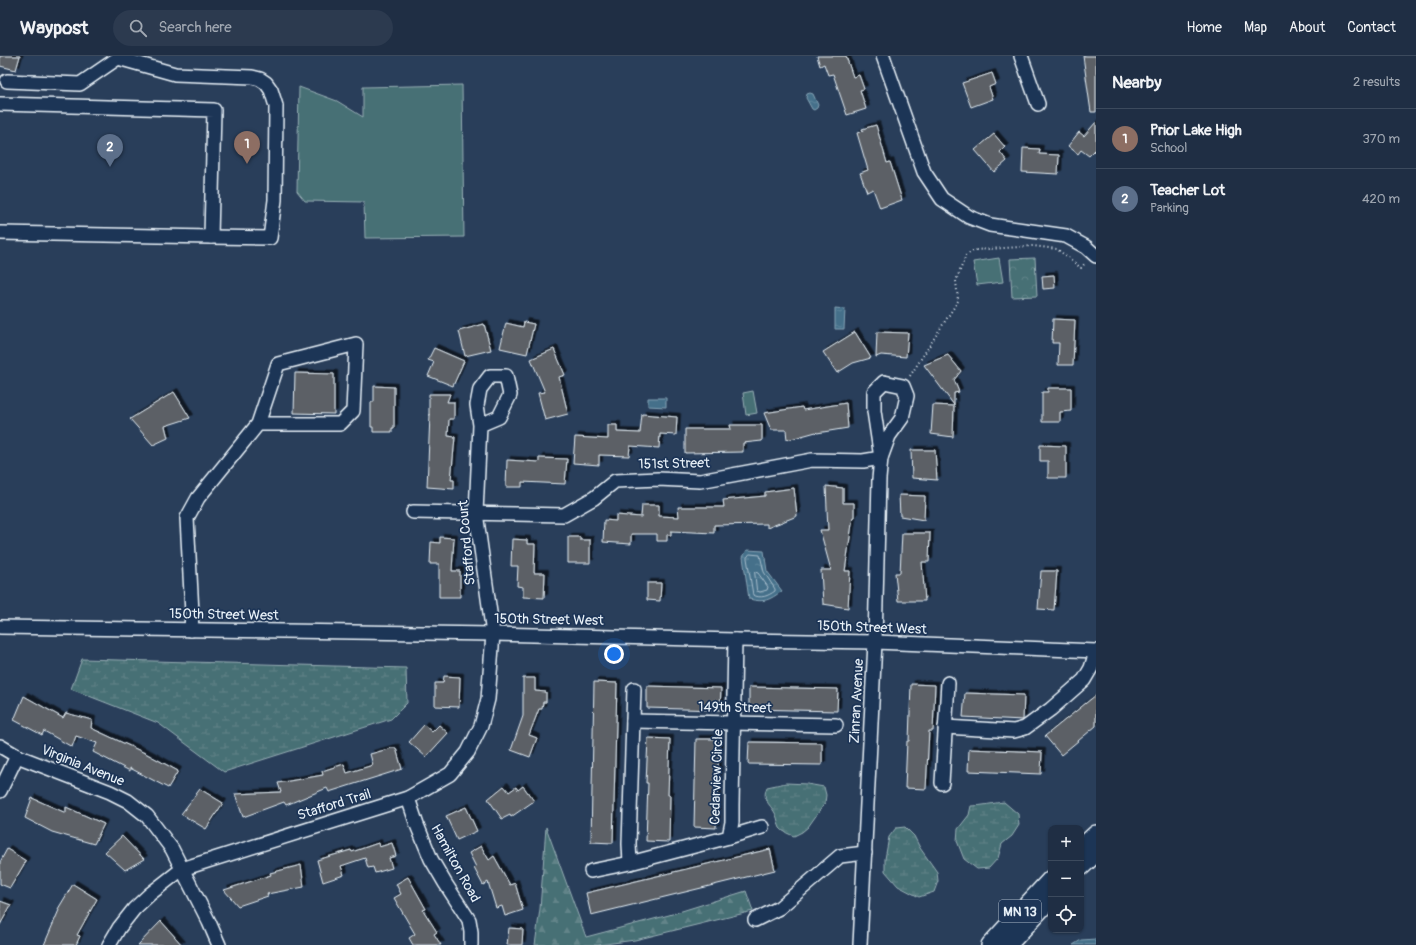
<!DOCTYPE html>
<html lang="en">
<head>
<meta charset="utf-8">
<style>
  :root { --surface:#1f2e44; --page:#2c3a4f; --text:#f1f3f6; --muted:#a1a8b2; --line:#3c4a5d; --accent:#8abfa5 }
  body { margin:0; font-family:Pangolin,sans-serif; background:var(--page); color:var(--text) }
  .controls { position:absolute; right:12px; bottom:12px; display:grid; overflow:hidden; border-radius:8px; box-shadow:0 1px 3px #0004 }
  .controls button { width:36px; height:36px; display:grid; place-items:center; padding:0; border:0; border-bottom:1px solid var(--line); background:var(--surface); color:var(--text); font:20px sans-serif }
  .you { position:absolute; left:614px; top:598px; width:14px; height:14px; margin:-10px; border:3px solid #fff; border-radius:50%; background:#1a73e8; box-shadow:0 0 0 6px #1a73e833 }
  .badge { display:grid; place-items:center; width:26px; height:26px; border-radius:50%; background:var(--accent); color:#fff; font-size:13px; font-weight:700 }
  .pin { position:absolute; translate:-50% -33px; filter:drop-shadow(0 1px 2px #0008) }
  .pin::after { content:''; position:absolute; top:21px; width:14px; height:12px; background:inherit; clip-path:polygon(0 0,100% 0,50% 100%) }
  .list { margin:0; padding:0; list-style:none }
  h2 { display:flex; justify-content:space-between; align-items:center; height:52px; margin:0; padding:0 16px; font-size:17px }
  h2 small { font-size:13px; font-weight:400; color:var(--muted) }
  .list li { display:grid; grid-template-columns:26px 1fr auto; gap:12px; align-items:center; box-sizing:border-box; height:60px; padding:0 16px; border-top:1px solid var(--line) }
  .list b { display:block; font-size:15px; white-space:nowrap }
  .list p { margin:0; font-size:13px; white-space:nowrap; color:var(--muted) }
  .list em { font-size:13px; font-style:normal; color:var(--muted) }
  .icon { flex:none; width:22px; height:22px; fill:none; stroke:currentColor; stroke-width:2; stroke-linecap:round; stroke-linejoin:round }
  .map { position:relative; flex:none; width:1096px; height:889px; overflow:hidden }
  header { display:flex; align-items:center; gap:24px; box-sizing:border-box; height:56px; padding:0 20px; background:var(--surface); border-bottom:1px solid var(--line) }
  header strong { font-size:19px }
  nav { display:flex; gap:22px; margin-inline-start:auto; font-size:14px }
  .search { width:280px; height:36px; background:var(--page); display:flex; align-items:center; gap:10px; box-sizing:border-box; padding:0 14px; border-radius:22px; color:var(--muted); font-size:15px }
  main { display:flex }
  aside { flex:1; background:var(--surface) }
  .map>svg:first-child { display:block }
  .forest { fill:url(#forest-firs); stroke:#98b0b6 }
  .wetland { fill:url(#wetland-marsh); stroke:#98b0b6 }
  .park { fill:url(#park-crowns); stroke:#98b0b6 }
  .pitch { fill:#476f74; stroke:#98b0b6 }
  .water { fill:url(#water-ripples); stroke:#86a4b6 }
  .lines { fill:none; stroke-linecap:round; stroke-linejoin:round }
  .shore { stroke:#a7bdcc; stroke-width:1 }
  .building { fill:#5b6166; stroke:#e8f1f8; filter:url(#shadow) }
  .minor-casing { stroke:#e8f1f8; stroke-width:16 }
  .major-casing { stroke:#e8f1f8; stroke-width:20 }
  .path { stroke:#e8f1f8; stroke-width:2; stroke-dasharray:1 3; stroke-linecap:butt }
  .minor { stroke:#1d3557; stroke-width:13 }
  .major { stroke:#1d3557; stroke-width:17 }
  .labels { text-anchor:middle; stroke-width:3.5; stroke-linejoin:round; paint-order:stroke }
  .shield { fill:#1d3557; stroke:#abb9c8; stroke-width:1 }
  .shield-label { font-size:13px; font-weight:bold; fill:#e8f1f8 }
  .street-label { font-size:14px; fill:#e8f1f8; stroke:#1d3557 }
</style>
</head>
<body>
<header>
<strong>Waypost</strong>
<div class="search"><svg class="icon" aria-label="search" viewBox="0 0 24 24"><circle cx="10" cy="10" r="6"/><path d="M15 15l6 6"/></svg>Search here</div>
<nav><a>Home</a><a>Map</a><a>About</a><a>Contact</a></nav>
</header>
<main>
<div class="map">
<svg width="1096" height="889" viewBox="0 0 1096 889">
  <defs>
    <pattern id="forest-firs" width="22" height="20" patternUnits="userSpaceOnUse"><rect width="22" height="20" fill="#476f74"/><path d="M5 1l3.5 6h-7zM16 11l3.5 6h-7z" fill="#628489"/></pattern>
    <pattern id="wetland-marsh" width="20" height="14" patternUnits="userSpaceOnUse"><rect width="20" height="14" fill="#476f74"/><path d="M1 5h8M5 5V1M11 12h8M15 12V8" fill="none" stroke="#628489"/></pattern>
    <pattern id="park-crowns" width="20" height="18" patternUnits="userSpaceOnUse"><rect width="20" height="18" fill="#476f74"/><path d="M2 6a3 3 0 1 1 6 0M12 15a3 3 0 1 1 6 0" fill="none" stroke="#628489"/></pattern>
    <pattern id="water-ripples" width="26" height="14" patternUnits="userSpaceOnUse"><rect width="26" height="14" fill="#45708a"/><path d="M2 4q2-2 4 0t4 0M15 11q2-2 4 0t4 0" fill="none" stroke="#60859b"/></pattern>
    <filter id="shadow"><feDropShadow dx="3.5" dy="-3.5" stdDeviation="0" flood-color="#0009"/></filter>
  </defs>
  <rect width="100%" height="100%" fill="#293e5a"/>
  <filter id="ink" filterUnits="userSpaceOnUse"><feTurbulence type="fractalNoise" baseFrequency=".025" numOctaves="2"/><feDisplacementMap in="SourceGraphic" scale="8" xChannelSelector="R" yChannelSelector="G"/><feConvolveMatrix kernelMatrix="1 2 1 2 8 2 1 2 1" color-interpolation-filters="sRGB"/></filter>
  <g filter="url(#ink)">
    <polygon class="forest" points="546,771 586,881 669,859 746,835 753,855 635,884 598,889 535,889 540,853"/>
    <g class="wetland">
      <polygon points="82,603 406,612 407,647 391,663 224,716 158,667 71,633"/>
      <path d="M786,727l21,1 17,3 2,8 -1,8 -17,24 -6,5 -8,4c-5,-2 -11,-4 -14,-8 -2,-4 -2,-9 -4,-13 -5,-11 -15,-14 -9,-28z"/>
      <path d="M1004,746l14,12 1,11 -7,11 -10,8 -4,14 -9,10 -12,1 -13,-10 -7,-18 1,-12 11,-14 2,-9c11,0 22,-3 33,-4z"/>
      <polygon points="905,771 914,780 920,792 937,816 938,825 934,836 919,841 898,830 885,815 885,803 889,781 896,772"/>
    </g>
    <polygon class="park" points="1035,202 1037,240 1012,241 1010,203"/>
    <g class="pitch">
      <polygon points="462,29 464,181 365,182 364,146 305,145 297,135 299,31 337,45 363,61 363,31"/>
      <polygon points="999,202 1003,226 977,229 973,206"/>
      <polygon points="753,335 757,357 746,359 743,337"/>
    </g>
    <g class="water">
      <polygon points="810,37 813,38 818,49 817,52 814,54 812,53 806,42 807,38"/>
      <polygon points="835,252 845,253 844,273 835,273"/>
      <polygon points="648,342 666,342 666,351 648,350"/>
      <path d="M747,494l17,1 3,20 15,20c-13,9 -17,12 -33,8l-6,-42z"/>
      <polygon points="1096,883 1096,889 1073,889 1081,884"/>
    </g>
    <g class="lines">
      <g class="shore">
        <path d="M750,498l10,1 4,17 11,17v2c-7,5 -14,8 -22,4l-6,-37z"/>
        <polygon points="755,516 758,517 768,531 767,534 760,536 757,535"/>
      </g>
    </g>
    <g class="building">
      <polygon points="0,0 20,0 16,14 0,10"/>
      <polygon points="817,0 846,0 853,21 859,19 864,33 860,34 866,53 847,59 833,18 828,19 824,8 820,10"/>
      <polygon points="1083,0 1096,0 1096,56 1091,56"/>
      <polygon points="992,17 996,28 989,31 993,43 971,51 962,27"/>
      <polygon points="1096,66 1096,93 1089,100 1081,94 1078,98 1068,90 1079,76 1084,80"/>
      <polygon points="876,69 887,107 890,106 902,144 880,152 873,133 867,136 860,117 868,114 857,77 863,75 862,73"/>
      <polygon points="994,78 1005,91 1000,96 1007,105 994,116 975,94"/>
      <polygon points="1023,92 1040,93 1039,98 1059,99 1058,118 1022,116"/>
      <polygon points="1054,219 1055,232 1043,233 1042,220"/>
      <polygon points="1053,263 1075,264 1073,309 1058,309 1059,287 1052,287"/>
      <polygon points="524,266 534,268 527,298 500,292 506,267 523,271"/>
      <polygon points="484,268 491,294 465,300 459,275"/>
      <polygon points="855,276 871,302 853,307 837,317 823,296"/>
      <polygon points="877,276 908,277 906,301 881,299 876,301"/>
      <polygon points="434,292 464,305 453,330 428,320 434,306 428,304"/>
      <polygon points="554,293 565,319 559,321 568,358 545,364 538,337 545,336 531,303"/>
      <polygon points="948,299 961,315 954,324 959,336 954,337 954,349 924,309"/>
      <polygon points="295,317 334,318 334,358 294,357"/>
      <polygon points="374,330 394,331 394,372 392,372 392,376 373,376 373,371 371,371 371,346 374,346"/>
      <polygon points="1048,332 1071,332 1071,355 1060,356 1060,366 1042,366 1042,336 1048,336"/>
      <polygon points="174,336 190,362 165,370 168,382 153,389 130,363"/>
      <polygon points="429,338 450,338 447,346 454,346 454,363 449,363 448,380 455,381 451,424 454,424 454,433 427,431 430,359 429,359"/>
      <polygon points="846,347 848,372 817,377 816,376 787,384 786,374 771,374 764,357 802,351 803,354"/>
      <polygon points="933,349 954,350 953,381 931,378"/>
      <polygon points="642,358 677,361 676,379 660,378 659,392 630,390 629,400 599,399 599,409 573,407 575,381 608,383 608,369 617,369 617,376 640,377"/>
      <polygon points="730,369 762,369 762,385 743,387 743,396 685,397 685,373 731,373"/>
      <polygon points="1040,389 1066,390 1066,422 1048,422 1048,405 1040,405"/>
      <polygon points="911,394 935,394 937,424 912,422"/>
      <polygon points="539,402 567,403 565,428 522,426 522,431 506,431 507,404 539,406"/>
      <polygon points="826,430 843,432 843,447 854,447 854,461 853,461 845,515 850,515 848,552 823,548 821,514 831,514 820,474 828,474"/>
      <polygon points="794,432 797,460 767,472 767,468 714,469 714,477 671,475 671,479 667,479 667,485 657,485 657,478 631,478 631,488 603,486 604,464 616,465 616,459 641,461 642,449 659,449 659,460 679,461 678,451 724,451 723,444 765,440 765,436"/>
      <polygon points="899,439 925,440 924,464 900,460"/>
      <polygon points="902,477 930,477 929,506 922,506 925,545 898,545 895,517 900,517"/>
      <polygon points="440,481 454,482 452,515 460,515 460,541 439,541 439,508 430,508 431,486 440,487"/>
      <polygon points="568,481 580,481 580,484 590,484 590,507 568,507"/>
      <polygon points="512,483 527,484 527,488 535,488 534,517 545,517 544,542 523,541 523,531 517,530 518,510 511,510"/>
      <polygon points="1041,515 1057,515 1054,554 1038,553"/>
      <polygon points="647,527 661,527 660,545 647,544"/>
      <polygon points="444,620 460,621 459,651 435,650 435,627 443,627"/>
      <polygon points="523,622 535,622 535,635 546,636 546,646 543,646 542,653 539,653 529,679 537,682 530,701 511,694 523,660"/>
      <polygon points="594,626 617,627 613,787 591,786"/>
      <polygon points="911,628 935,629 933,675 929,675 926,733 905,732 907,685 909,685"/>
      <polygon points="647,630 721,632 720,654 647,652"/>
      <polygon points="749,631 838,633 837,655 749,653"/>
      <polygon points="965,637 1024,639 1023,664 963,661"/>
      <polygon points="1096,639 1096,670 1061,699 1045,680"/>
      <polygon points="24,640 63,662 66,657 92,664 91,672 147,698 178,715 168,732 130,712 130,715 93,696 97,687 76,680 72,691 44,675 42,679 14,664"/>
      <polygon points="424,669 432,676 439,669 448,677 426,701 409,686"/>
      <polygon points="648,682 670,683 668,739 670,739 669,786 646,785 648,727 646,727"/>
      <polygon points="696,683 719,683 716,772 694,771"/>
      <polygon points="749,686 822,687 822,709 748,708"/>
      <polygon points="392,692 396,692 402,713 329,736 327,732 286,749 284,746 243,761 235,738 281,736 278,727 323,719 322,715 344,708 347,717 373,709 370,698"/>
      <polygon points="969,693 1042,696 1041,718 968,715"/>
      <polygon points="504,730 509,736 516,731 518,734 523,730 534,745 511,761 510,759 502,763 488,743"/>
      <polygon points="200,733 223,747 206,773 181,758"/>
      <polygon points="32,742 66,757 66,751 104,768 94,788 52,776 25,762"/>
      <polygon points="466,751 477,775 457,784 446,760"/>
      <polygon points="122,780 144,803 125,814 105,796"/>
      <polygon points="378,787 379,791 392,787 396,800 389,802 392,812 375,817 373,811 368,812 365,802 341,810 344,819 323,826 317,804 351,794 352,796"/>
      <polygon points="481,790 489,804 494,800 510,829 515,827 523,854 505,860 502,850 496,852 488,826 483,829 474,812 476,811 469,797"/>
      <polygon points="7,793 26,805 10,832 0,828 0,806"/>
      <polygon points="770,793 775,814 591,859 586,837"/>
      <polygon points="301,809 304,831 267,838 268,840 238,850 224,834 271,819 270,817"/>
      <polygon points="408,821 426,853 423,854 437,876 434,878 441,889 413,889 409,882 415,878 394,842 401,838 396,828"/>
      <polygon points="73,828 97,843 77,879 80,880 76,889 44,889 59,854 58,853"/>
      <polygon points="0,845 11,849 0,869"/>
      <polygon points="161,865 182,889 138,889"/>
      <polygon points="509,872 523,873 522,889 507,889"/>
    </g>
    <g class="lines">
      <g class="minor-casing">
        <g id="minor">
          <polyline points="883,0 924,116 942,143 969,161 990,169 1066,180 1086,191 1096,200"/>
          <polyline points="1021,0 1038,48"/>
          <polyline points="118,2 175,18 252,21 260,23 266,27 271,34 276,50 275,144 270,182 211,181"/>
          <polyline points="7,25 80,28 118,2"/>
          <polyline points="0,48 214,54 211,181 0,177"/>
          <polyline points="413,456 564,459 594,442 615,425 658,423 700,425 812,404 863,405 881,402"/>
          <polyline points="0,571 493,578 735,584 875,586 1096,595"/>
          <polyline points="191,574 192,557 187,462 198,442 258,368 340,368 353,355 356,288 278,308 258,368"/>
          <polyline points="634,633 629,788 630,807 729,781 732,766 732,749 735,584"/>
          <polyline points="633,665 836,669"/>
          <polyline points="945,671 1014,675 1025,672 1051,653 1084,624 1091,612 1096,596"/>
          <polyline points="0,690 17,700 110,736 128,745 147,760 172,793 209,866 219,889"/>
          <polyline points="942,727 948,627"/>
          <polyline points="0,735 17,700"/>
          <polyline points="408,742 417,769 431,803 445,827 469,864 471,876 471,889"/>
          <polyline points="729,781 762,771"/>
          <polyline points="591,815 630,807"/>
          <polyline points="755,864 779,852 840,800 865,797"/>
          <polyline points="109,889 119,872 134,853 150,838 182,813 408,742 450,718 468,696 481,670 488,643 493,578 476,457 480,369 499,361 510,339 506,320 490,320 480,333 477,349 480,369"/>
          <polyline points="860,889 875,586 879,423 881,402 874,355 874,336 884,326 903,330 907,340 902,362 889,380 881,402"/>
        </g>
      </g>
      <g class="major-casing">
        <g id="major">
          <polyline points="1081,792 1096,778"/>
          <polyline points="1081,811 1096,797"/>
          <polyline points="990,889 1051,823"/>
          <polyline points="1008,889 1051,842"/>
        </g>
      </g>
      <polyline class="path" points="910,320 958,245 956,225 966,199 975,194 1033,190 1057,193 1081,212 1085,207"/>
      <use href="#minor" class="minor"/>
      <use href="#major" class="major"/>
    </g>
  </g>
  <g class="labels">
    <rect class="shield" x="999" y="844" width="42" height="22" rx="3"/>
    <g class="shield-label">
      <text x="1020" y="860">MN 13</text>
    </g>
    <g class="street-label">
      <text transform="translate(674 407) rotate(-1)" y="5">151st Street</text>
      <text transform="translate(466 487) rotate(-95)" y="5">Stafford Court</text>
      <text transform="translate(224 558) rotate(1)" y="5">150th Street West</text>
      <text transform="translate(549 563) rotate(1)" y="5">150th Street West</text>
      <text transform="translate(872 571) rotate(2)" y="5">150th Street West</text>
      <text transform="translate(856 645) rotate(-87)" y="5">Zinran Avenue</text>
      <text transform="translate(735 651) rotate(1)" y="5">149th Street</text>
      <text transform="translate(83 709) rotate(22)" y="5">Virginia Avenue</text>
      <text transform="translate(716 721) rotate(-88)" y="5">Cedarview Circle</text>
      <text transform="translate(334 748) rotate(-17)" y="5">Stafford Trail</text>
      <text transform="translate(456 807) rotate(61)" y="5">Hamilton Road</text>
    </g>
  </g>
</svg>
<div class="controls">
<button>+</button>
<button>−</button>
<button><svg class="icon" aria-label="locate" viewBox="0 0 24 24"><circle cx="12" cy="12" r="6"/><path d="M12 2v4M12 18v4M2 12h4M18 12h4"/></svg></button>
</div>
<div class="you"></div>
<div class="pin badge" style="left:247px;top:108px;background:#8d6e63">1</div>
<div class="pin badge" style="left:110px;top:111px;background:#5c6f8a">2</div>
</div>
<aside>
<h2>Nearby<small>2 results</small></h2>
<ul class="list">
<li><span class="badge" style="background:#8d6e63">1</span><div><b>Prior Lake High</b><p>School</p></div><em>370 m</em></li>
<li><span class="badge" style="background:#5c6f8a">2</span><div><b>Teacher Lot</b><p>Parking</p></div><em>420 m</em></li>
</ul>
</aside>
</main>
</body>
</html>
